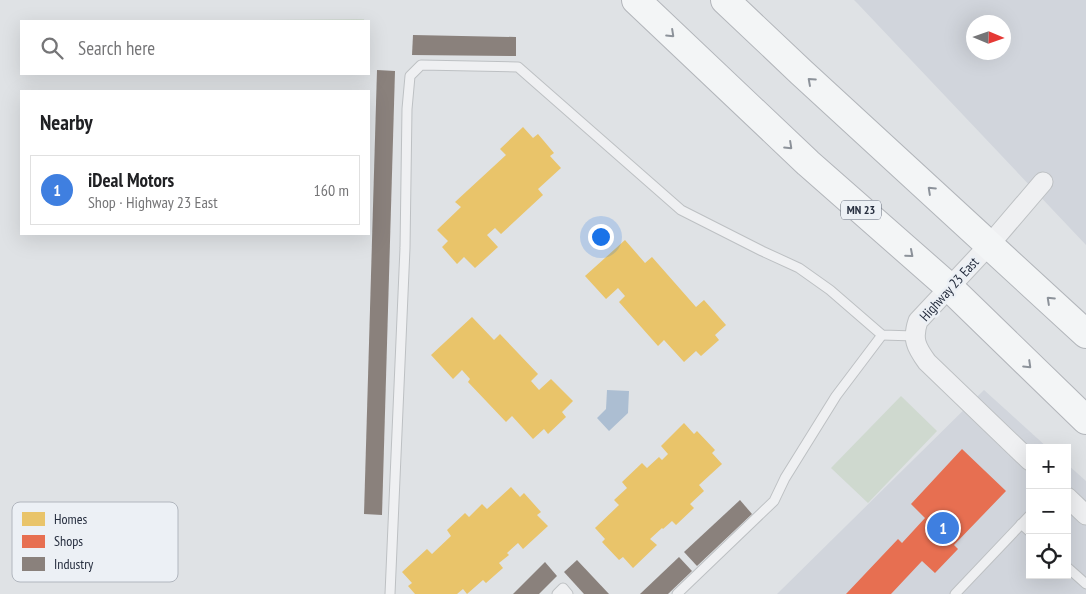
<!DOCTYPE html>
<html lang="en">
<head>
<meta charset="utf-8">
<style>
  :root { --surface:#fff; --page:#f2f2f2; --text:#202124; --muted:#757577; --line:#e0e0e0; --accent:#111827 }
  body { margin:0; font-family:"PT Sans Narrow",sans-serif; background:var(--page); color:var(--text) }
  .controls { position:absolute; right:15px; bottom:15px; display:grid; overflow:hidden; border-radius:0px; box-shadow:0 5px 20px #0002 }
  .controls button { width:45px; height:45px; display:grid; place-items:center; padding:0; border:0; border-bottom:1px solid var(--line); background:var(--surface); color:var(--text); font:25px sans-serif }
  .compass { position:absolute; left:966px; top:15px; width:45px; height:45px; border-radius:50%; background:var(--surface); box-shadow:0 5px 20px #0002; rotate:92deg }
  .you { position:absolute; left:600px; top:236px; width:18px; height:18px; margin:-12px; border:4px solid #fff; border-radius:50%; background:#1a73e8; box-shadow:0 0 0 8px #1a73e833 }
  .badge { display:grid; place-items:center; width:32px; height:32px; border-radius:50%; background:var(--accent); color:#fff; font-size:16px; font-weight:700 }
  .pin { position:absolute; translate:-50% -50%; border:2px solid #fff; box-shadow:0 1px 5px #0006 }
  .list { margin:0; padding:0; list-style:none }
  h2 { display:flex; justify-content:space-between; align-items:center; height:65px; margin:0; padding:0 20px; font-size:21px }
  h2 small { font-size:16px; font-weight:400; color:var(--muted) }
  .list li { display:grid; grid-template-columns:32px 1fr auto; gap:15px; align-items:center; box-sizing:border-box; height:70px; margin:0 10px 10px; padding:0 10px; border:1px solid var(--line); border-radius:0px }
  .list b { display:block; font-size:19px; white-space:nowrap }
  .list p { margin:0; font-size:16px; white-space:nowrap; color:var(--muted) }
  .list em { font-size:16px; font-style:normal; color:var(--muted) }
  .icon { flex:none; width:28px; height:28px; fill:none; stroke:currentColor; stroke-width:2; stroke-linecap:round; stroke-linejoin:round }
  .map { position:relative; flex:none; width:1086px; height:594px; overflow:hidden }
  .search { position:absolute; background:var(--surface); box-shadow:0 5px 20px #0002; left:20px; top:20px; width:350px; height:55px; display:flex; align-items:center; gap:12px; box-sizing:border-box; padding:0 18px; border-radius:0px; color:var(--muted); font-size:19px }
  .panel { position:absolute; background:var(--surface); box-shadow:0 5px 20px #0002; left:20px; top:90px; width:350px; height:145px; border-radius:0px }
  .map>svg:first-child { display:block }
  .built { fill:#d1d5dc; fill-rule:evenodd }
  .green { fill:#cfd9cf }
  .water { fill:#acbed2 }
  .homes { fill:#e9c46a }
  .shops { fill:#e76f51 }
  .industry { fill:#8a817c }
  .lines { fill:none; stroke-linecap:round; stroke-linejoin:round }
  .lane-casing { stroke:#bdc0c3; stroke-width:11 }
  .street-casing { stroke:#bdc0c3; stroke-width:21 }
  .highway-casing { stroke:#b2b5ba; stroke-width:30 }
  .lane { stroke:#eff0f2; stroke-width:9 }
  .street { stroke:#eff0f2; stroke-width:19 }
  .highway { stroke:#f3f5f6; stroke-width:28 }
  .oneway { stroke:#8c929a }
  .labels { text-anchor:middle; stroke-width:5; stroke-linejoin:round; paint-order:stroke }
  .shield { fill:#ecf0f5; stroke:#616876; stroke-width:1 }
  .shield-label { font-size:12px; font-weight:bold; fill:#262e3f }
  .street-label { font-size:14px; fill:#262e3f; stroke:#ecf0f5 }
  .key { fill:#ecf0f5; stroke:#b1b6be; stroke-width:1 }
  .key-label { font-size:14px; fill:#262e3f }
</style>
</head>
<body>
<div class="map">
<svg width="1086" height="594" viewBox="0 0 1086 594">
  <rect width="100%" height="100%" fill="#dfe2e5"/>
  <g class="built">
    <path d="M854,0h232v245l-228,-241zM974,22h30v30h-30z"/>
    <polygon points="984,390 1048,448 1030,448 1030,575 1067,575 1067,464 1086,481 1086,594 777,594"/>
  </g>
  <g class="green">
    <polygon points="364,19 364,21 261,21 261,20"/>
    <polygon points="901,396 937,431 868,503 831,468"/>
  </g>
  <polygon class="water" points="607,390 629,391 628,413 609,431 597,418 606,409"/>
  <g class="homes">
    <polygon points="523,127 533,138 538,134 554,153 550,156 561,168 538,189 543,195 501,234 495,228 487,235 498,247 475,268 464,257 457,264 442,247 448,241 437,230 461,207 455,202 506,155 500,149"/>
    <polygon points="625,240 645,263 652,257 696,307 704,300 726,325 715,335 719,340 701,356 696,351 684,362 664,340 658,346 619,302 625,296 618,288 606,299 585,276"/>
    <polygon points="472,317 494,340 500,334 538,374 531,381 539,390 551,379 573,401 562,412 566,417 548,434 544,429 533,439 512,416 506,422 468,382 470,379 462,370 453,379 431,355"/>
    <polygon points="684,423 694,434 697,431 715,450 712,453 722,464 699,485 704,491 690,504 694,508 676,525 672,521 663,529 662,528 650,539 657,545 633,568 623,557 619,560 602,542 605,539 595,528 619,505 614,500 627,488 622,482 642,463 647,468 659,457 662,460 668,454 661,446"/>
    <polygon points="511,487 520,497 524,493 541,512 537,515 548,526 523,549 518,543 507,553 509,555 499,563 503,568 486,583 483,580 467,594 463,589 457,594 415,594 408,586 412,583 402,572 427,549 432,554 451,536 447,530 465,513 469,517 482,504 487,509"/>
  </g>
  <polygon class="shops" points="962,449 1006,491 954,545 958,549 935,573 922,561 891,594 846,594 898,539 902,543 925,518 911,504"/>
  <g class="industry">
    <polygon points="413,35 516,37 516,56 412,55"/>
    <polygon points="377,70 395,71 382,515 364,514"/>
    <polygon points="740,500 752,514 697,566 684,552"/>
    <polygon points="679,557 692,571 668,594 640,594"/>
    <polygon points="577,560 609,594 584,594 564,572"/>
    <polygon points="545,562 557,576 539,594 513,594"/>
  </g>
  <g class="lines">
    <g class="lane-casing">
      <g id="lane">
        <polyline points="1021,524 1030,532"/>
        <polyline points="1067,567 1086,584"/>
        <polyline points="390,594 405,248 407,109 410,76 421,65 518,67 681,210 762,251 799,268 830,290 882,335 915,336"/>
        <polyline points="557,594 563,588 568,594"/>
        <polyline points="677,594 774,501 785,478 836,396 882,335"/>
        <polyline points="955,594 1030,515"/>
      </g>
    </g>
    <g class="street-casing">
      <g id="street">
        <path d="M1030,461l-103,-99c-11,-15 -15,-23 -9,-41l72,-77 53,-62"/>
        <polyline points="1067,497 1086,515"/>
      </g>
    </g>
    <g class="highway-casing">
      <g id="highway">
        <polyline points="636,0 808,163 949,287 1086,420"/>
        <polyline points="725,0 801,72 1086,334"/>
      </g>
    </g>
    <use href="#lane" class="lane"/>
    <use href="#street" class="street"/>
    <use href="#highway" class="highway"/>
  </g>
  <defs><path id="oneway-chevron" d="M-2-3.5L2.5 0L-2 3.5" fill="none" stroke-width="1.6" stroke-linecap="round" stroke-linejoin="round" transform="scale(1.25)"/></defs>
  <g class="oneway">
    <use href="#oneway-chevron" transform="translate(671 34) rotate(43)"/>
    <use href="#oneway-chevron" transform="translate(811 81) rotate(-138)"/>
    <use href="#oneway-chevron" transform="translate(789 146) rotate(43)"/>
    <use href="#oneway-chevron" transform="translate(931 190) rotate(-137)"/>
    <use href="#oneway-chevron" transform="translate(910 254) rotate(41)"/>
    <use href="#oneway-chevron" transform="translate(1050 300) rotate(-137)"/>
    <use href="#oneway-chevron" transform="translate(1028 365) rotate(44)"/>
  </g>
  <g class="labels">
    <rect class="shield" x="841" y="200.5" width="40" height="19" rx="4"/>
    <g class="shield-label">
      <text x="861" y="214">MN 23</text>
    </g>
    <g class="street-label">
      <text transform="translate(949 289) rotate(-48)" y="5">Highway 23 East</text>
    </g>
  </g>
  <rect x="12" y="502" width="166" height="80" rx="8" class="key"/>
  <rect x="22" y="512" width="23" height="14" fill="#e9c46a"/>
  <rect x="22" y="535" width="23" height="13" fill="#e76f51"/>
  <rect x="22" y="557" width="23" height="14" fill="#8a817c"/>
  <g class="key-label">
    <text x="54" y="524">Homes</text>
    <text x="54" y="546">Shops</text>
    <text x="54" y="569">Industry</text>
  </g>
</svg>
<div class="controls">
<button>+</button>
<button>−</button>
<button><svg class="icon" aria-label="locate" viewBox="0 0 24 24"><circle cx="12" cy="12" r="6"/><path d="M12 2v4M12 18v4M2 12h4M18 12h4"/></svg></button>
</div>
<svg class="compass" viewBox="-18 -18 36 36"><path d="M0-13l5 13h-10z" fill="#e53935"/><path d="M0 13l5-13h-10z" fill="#757577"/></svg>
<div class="you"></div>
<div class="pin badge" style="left:943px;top:528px;background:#3f7fe0">1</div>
<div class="search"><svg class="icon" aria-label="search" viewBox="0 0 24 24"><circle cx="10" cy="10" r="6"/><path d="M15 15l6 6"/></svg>Search here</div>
<section class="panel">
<h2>Nearby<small></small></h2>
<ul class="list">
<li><span class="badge" style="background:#3f7fe0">1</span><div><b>iDeal Motors</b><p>Shop · Highway 23 East</p></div><em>160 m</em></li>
</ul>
</section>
</div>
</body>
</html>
